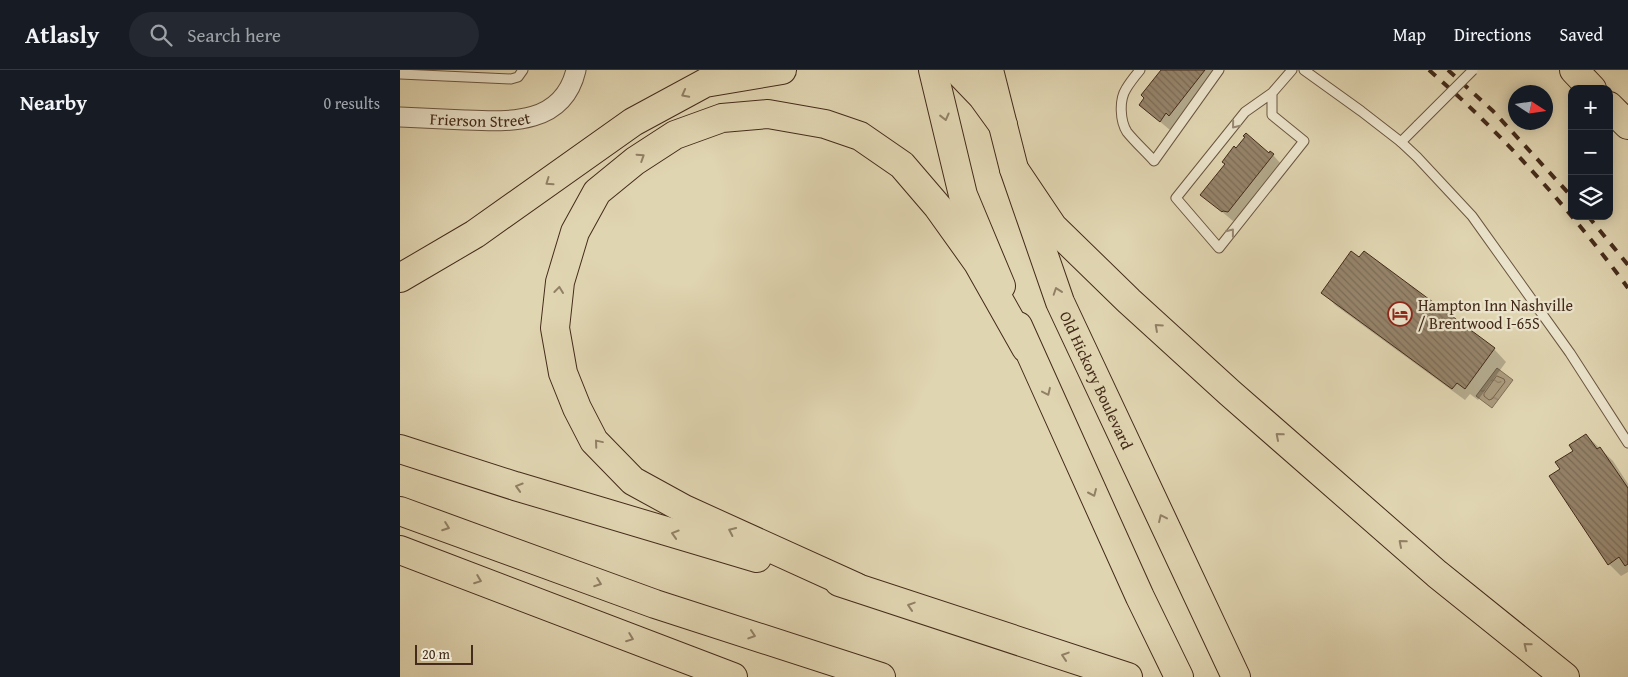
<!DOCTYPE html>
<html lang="en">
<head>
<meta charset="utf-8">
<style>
  :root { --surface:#171b24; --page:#242831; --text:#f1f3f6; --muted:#9ea1a6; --line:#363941 }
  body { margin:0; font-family:"Gentium Book Plus",serif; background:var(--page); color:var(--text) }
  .controls { position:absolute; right:15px; top:15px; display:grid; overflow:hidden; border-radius:10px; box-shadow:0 2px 12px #0003 }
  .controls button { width:45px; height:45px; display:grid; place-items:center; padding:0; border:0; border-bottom:1px solid var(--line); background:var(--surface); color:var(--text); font:25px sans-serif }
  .compass { position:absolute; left:1108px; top:15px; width:45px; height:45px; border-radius:50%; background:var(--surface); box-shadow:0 2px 12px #0003; rotate:102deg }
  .scale { position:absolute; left:15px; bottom:12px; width:58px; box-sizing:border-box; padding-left:5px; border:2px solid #442b1a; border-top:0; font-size:14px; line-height:18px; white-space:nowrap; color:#442b1a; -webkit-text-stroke:4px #ebe4cc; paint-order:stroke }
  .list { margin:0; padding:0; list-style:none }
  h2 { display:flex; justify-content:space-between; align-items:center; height:65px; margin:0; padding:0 20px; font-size:21px }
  h2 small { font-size:16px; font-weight:400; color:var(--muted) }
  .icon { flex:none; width:28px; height:28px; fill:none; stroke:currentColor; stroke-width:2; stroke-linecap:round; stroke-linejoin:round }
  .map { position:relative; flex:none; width:1228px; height:607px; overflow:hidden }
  header { display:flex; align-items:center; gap:30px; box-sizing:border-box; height:70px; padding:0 25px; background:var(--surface); border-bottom:1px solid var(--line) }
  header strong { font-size:24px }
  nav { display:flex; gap:28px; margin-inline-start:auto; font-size:18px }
  .search { width:350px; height:45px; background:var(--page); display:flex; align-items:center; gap:12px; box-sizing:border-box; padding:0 18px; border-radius:28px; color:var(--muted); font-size:19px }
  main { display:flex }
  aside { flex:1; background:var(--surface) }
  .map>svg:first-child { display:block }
  .water { fill:url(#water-ripples); stroke:#826e56 }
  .shadow { fill:#0003 }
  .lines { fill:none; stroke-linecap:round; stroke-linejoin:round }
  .shore { stroke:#78634c; stroke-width:1 }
  .building { fill:url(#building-back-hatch); stroke:#442b1a }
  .lane-casing { stroke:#6b5640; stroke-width:11 }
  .street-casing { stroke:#6b5640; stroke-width:21 }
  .primary-casing { stroke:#442b1a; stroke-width:30 }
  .highway-casing { stroke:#442b1a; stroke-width:30 }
  .lane { stroke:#ebe4cc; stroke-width:9 }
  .street { stroke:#ebe4cc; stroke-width:19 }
  .primary { stroke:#e0d5b1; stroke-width:28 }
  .highway { stroke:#e0d5b1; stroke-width:28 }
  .rail { stroke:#442b1a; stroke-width:4; stroke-dasharray:9 9; stroke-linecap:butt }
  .lane-bridge-casing { stroke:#6b5640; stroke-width:11; stroke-linecap:butt }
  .lane-bridge { stroke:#ebe4cc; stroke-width:9 }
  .oneway { stroke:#928066 }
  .oneway2 { stroke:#988873 }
  .labels { text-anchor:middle; stroke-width:4.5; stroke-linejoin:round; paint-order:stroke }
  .street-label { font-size:16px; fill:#442b1a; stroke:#ebe4cc }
  .poi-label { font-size:16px; fill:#442b1a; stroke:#ebe4cc; text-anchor:start }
</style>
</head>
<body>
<header>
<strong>Atlasly</strong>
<div class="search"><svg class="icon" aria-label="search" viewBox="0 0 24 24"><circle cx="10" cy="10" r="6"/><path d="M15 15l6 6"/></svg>Search here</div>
<nav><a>Map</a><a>Directions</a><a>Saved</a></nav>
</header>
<main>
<aside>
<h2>Nearby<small>0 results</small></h2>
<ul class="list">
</ul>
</aside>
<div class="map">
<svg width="1228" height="607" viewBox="0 0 1228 607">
  <defs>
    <pattern id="water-ripples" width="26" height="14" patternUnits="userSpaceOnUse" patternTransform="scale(1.25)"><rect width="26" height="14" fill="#ab9b7e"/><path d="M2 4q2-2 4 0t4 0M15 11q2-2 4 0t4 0" fill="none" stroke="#8d7f66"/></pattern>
    <pattern id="building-back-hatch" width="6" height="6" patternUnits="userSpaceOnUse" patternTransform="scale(1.25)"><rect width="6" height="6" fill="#958369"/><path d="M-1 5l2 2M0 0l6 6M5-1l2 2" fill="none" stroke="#7b6b56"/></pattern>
  </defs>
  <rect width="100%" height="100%" fill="#e0d5b1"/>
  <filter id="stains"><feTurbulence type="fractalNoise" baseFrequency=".004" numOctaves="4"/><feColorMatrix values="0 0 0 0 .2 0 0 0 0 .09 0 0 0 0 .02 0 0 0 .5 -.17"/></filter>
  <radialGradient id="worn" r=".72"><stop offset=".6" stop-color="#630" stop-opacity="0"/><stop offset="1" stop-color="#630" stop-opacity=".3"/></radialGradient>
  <polygon class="water" points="1097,298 1113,310 1092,338 1076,326"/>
  <g class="shadow">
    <polygon points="763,0 813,0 818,5 779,55 776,52 770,60 740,35"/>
    <polygon points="837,80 873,85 882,95 836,149 833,151 802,125"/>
    <polygon points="959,189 1094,279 1106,292 1078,330 1070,324 1065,330 935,235 923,222"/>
    <polygon points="1186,365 1213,391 1228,414 1228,502 1221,506 1209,494 1174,381"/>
  </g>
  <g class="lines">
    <polygon class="shore" points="1097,306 1104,309 1105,312 1092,329 1089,330 1084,326 1084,324"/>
  </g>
  <g class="building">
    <polygon points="761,0 805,0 769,46 766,43 760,52 739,35 744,28 741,25"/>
    <polygon points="846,63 869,83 870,81 874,84 828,142 823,141 822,142 800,125 825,94 822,92 834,76 836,78 845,67 843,66"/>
    <polygon points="951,181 959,187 964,181 1095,278 1065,319 1057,313 1052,319 921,223"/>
    <polygon points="1186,364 1197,379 1200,377 1228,418 1228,494 1225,496 1219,487 1208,495 1149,406 1160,399 1155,392 1173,381 1169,375"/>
  </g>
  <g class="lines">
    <g class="lane-casing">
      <g id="lane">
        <path d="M740,0c-5,6 -10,12 -14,19 -7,11 -6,32 1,43 8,10 19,20 27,29l65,-91"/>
        <polyline points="904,0 961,41 1001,72"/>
        <polyline points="0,4 111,9 118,7 123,0"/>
        <polyline points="872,23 872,45 904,71 819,178 776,128 845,42 872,23 892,0"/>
        <polyline points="1018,55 1001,72 1017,87 1072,146 1170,283 1228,373"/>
      </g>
    </g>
    <g class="street-casing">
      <g id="street">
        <path id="s1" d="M0,47c22,1 44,2 65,3 45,2 98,5 111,-50"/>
      </g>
    </g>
    <g class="primary-casing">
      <g id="primary">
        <polyline points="533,0 563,125 601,216"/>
        <path id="s2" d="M589,0l25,99 46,133 176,375"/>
        <polyline points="1174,0 1192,19"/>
        <polyline points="1209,36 1228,55"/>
        <polyline points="618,256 740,527 779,607"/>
      </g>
    </g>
    <g class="highway-casing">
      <g id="highway">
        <polyline points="557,0 582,26 603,55"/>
        <polyline points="614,99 653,157 729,231 830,323 1037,504 1165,607"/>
        <polyline points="0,208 75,164 233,52 305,13 382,0"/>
        <polyline points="0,379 115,416 357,488"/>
        <polyline points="0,441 255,534 481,607"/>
        <polyline points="0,480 333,607"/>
        <polyline points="439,512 728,607"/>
        <polyline points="456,517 284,439 233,411 194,371 177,338 163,303 155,258 160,212 175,162 197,122 235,91 275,65 322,48 368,44 425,54 460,66 502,95 538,137 578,193 626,278"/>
      </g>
    </g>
    <use href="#lane" class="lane"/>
    <use href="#street" class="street"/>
    <use href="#primary" class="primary"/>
    <use href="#highway" class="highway"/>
    <g class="rail">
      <path d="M1029,0c18,16 36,32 53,49 53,52 102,109 146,169"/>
      <polyline points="1048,0 1093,41 1172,127"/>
      <polyline points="1188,146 1228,195"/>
    </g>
    <g class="lane-bridge-casing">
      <polyline id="lane-bridge" points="1018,55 1073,0"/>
    </g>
    <use href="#lane-bridge" class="lane-bridge"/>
  </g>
  <defs><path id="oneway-chevron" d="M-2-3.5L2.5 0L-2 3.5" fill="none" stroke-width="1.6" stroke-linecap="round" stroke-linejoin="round" transform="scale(1.25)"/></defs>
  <g class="oneway">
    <use href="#oneway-chevron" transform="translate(285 24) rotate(152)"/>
    <use href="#oneway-chevron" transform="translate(545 47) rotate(76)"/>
    <use href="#oneway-chevron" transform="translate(241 87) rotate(-33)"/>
    <use href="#oneway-chevron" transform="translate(149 112) rotate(145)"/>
    <use href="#oneway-chevron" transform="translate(159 220) rotate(-83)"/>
    <use href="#oneway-chevron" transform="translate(657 221) rotate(-109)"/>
    <use href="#oneway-chevron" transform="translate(758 257) rotate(-138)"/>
    <use href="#oneway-chevron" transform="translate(647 322) rotate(65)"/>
    <use href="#oneway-chevron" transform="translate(879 366) rotate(-139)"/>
    <use href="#oneway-chevron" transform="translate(198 373) rotate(-130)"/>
    <use href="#oneway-chevron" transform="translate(119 417) rotate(-163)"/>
    <use href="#oneway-chevron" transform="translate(693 423) rotate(66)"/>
    <use href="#oneway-chevron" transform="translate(762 448) rotate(-115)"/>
    <use href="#oneway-chevron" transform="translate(46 457) rotate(20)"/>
    <use href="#oneway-chevron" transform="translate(332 461) rotate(-155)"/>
    <use href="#oneway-chevron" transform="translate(275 464) rotate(-163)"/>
    <use href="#oneway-chevron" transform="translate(1002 473) rotate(-139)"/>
    <use href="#oneway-chevron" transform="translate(78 510) rotate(21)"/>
    <use href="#oneway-chevron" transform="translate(198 513) rotate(20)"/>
    <use href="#oneway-chevron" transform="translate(511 536) rotate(-162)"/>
    <use href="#oneway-chevron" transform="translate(352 565) rotate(18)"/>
    <use href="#oneway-chevron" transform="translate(230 568) rotate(21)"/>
    <use href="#oneway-chevron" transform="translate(1127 576) rotate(-141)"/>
    <use href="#oneway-chevron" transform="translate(665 586) rotate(-162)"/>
  </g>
  <g class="oneway2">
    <use href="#oneway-chevron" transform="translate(835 55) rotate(129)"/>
    <use href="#oneway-chevron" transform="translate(831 162) rotate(-52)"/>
  </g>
  <defs>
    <g id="hotel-ring" transform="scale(1.25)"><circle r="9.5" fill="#ebe4cc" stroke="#8f2418" stroke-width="1.5"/><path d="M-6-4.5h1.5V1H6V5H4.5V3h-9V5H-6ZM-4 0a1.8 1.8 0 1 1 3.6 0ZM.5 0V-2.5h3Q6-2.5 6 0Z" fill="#8f2418"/></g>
  </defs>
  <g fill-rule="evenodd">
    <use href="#hotel-ring" x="1000" y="244"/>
  </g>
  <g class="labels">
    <g class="street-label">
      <text dy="6" stroke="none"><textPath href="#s1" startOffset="80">Frierson Street</textPath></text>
      <text dy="6" stroke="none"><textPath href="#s2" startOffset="329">Old Hickory Boulevard</textPath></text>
    </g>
    <g class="poi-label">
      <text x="1018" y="241">Hampton Inn Nashville<tspan x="1018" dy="18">/ Brentwood I-65S</tspan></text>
    </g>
  </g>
  <rect width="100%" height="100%" filter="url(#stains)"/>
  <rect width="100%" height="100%" fill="url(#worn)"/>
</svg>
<div class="controls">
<button>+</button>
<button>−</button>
<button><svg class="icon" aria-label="layers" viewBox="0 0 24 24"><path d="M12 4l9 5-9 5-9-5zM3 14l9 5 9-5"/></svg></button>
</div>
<svg class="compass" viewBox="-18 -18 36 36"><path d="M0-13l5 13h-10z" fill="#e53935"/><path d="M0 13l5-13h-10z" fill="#9ea1a6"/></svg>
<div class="scale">20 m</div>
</div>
</main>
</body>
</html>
